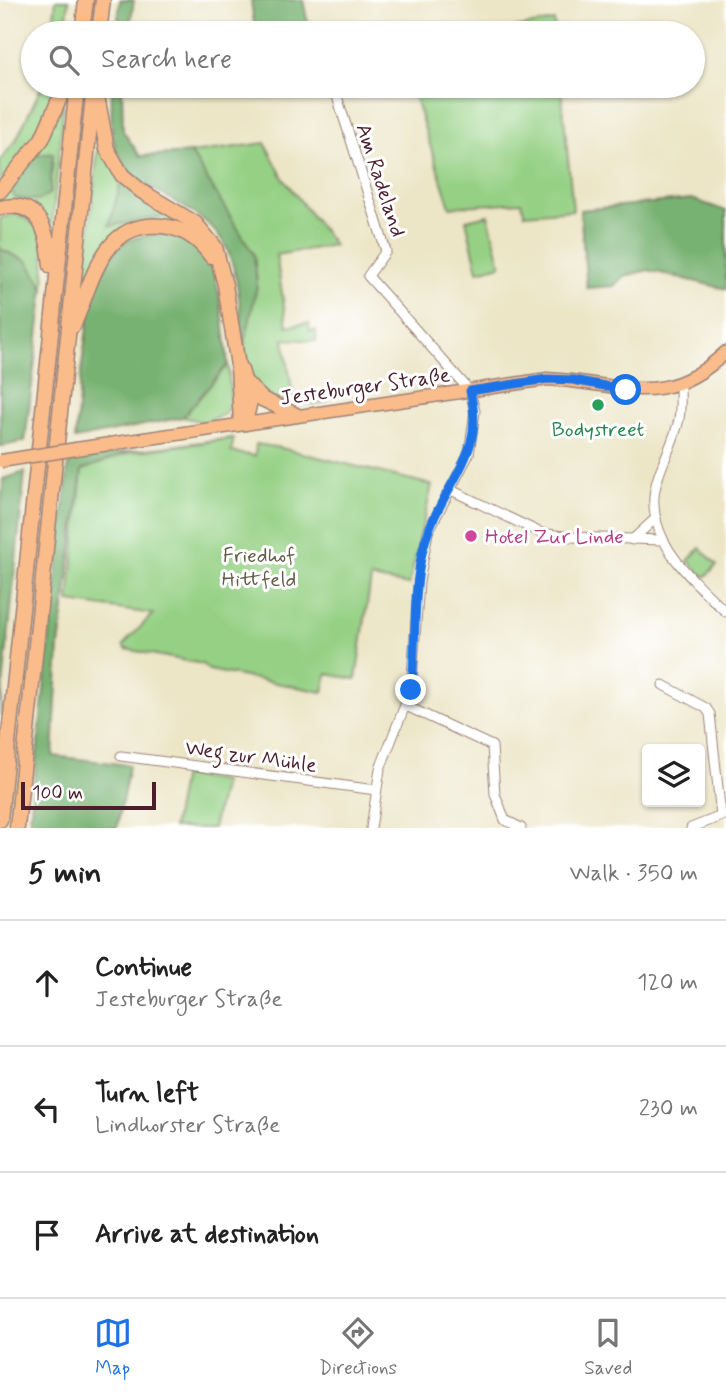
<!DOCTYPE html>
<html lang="en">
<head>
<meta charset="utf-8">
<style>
  :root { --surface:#fff; --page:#f2f2f2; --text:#222; --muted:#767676; --line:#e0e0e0; --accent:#1a73e8 }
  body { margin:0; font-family:Mynerve,sans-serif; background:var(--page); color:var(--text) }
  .controls { position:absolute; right:21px; bottom:21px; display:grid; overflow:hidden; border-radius:7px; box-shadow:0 2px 5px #0004 }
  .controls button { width:63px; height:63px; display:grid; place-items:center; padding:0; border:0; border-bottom:2px solid var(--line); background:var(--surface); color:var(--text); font:35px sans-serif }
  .scale { position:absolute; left:21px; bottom:18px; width:135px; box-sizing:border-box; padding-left:7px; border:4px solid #4a1f2b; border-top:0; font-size:19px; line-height:24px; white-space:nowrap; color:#4a1f2b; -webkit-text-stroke:5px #fff; paint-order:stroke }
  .stop { position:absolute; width:21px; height:21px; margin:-16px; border:5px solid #1a73e8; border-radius:50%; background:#fff }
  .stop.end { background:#1a73e8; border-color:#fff; box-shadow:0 2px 7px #0008 }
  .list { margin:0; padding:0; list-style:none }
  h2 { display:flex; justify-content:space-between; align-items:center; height:91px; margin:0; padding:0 28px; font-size:30px }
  h2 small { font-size:23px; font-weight:400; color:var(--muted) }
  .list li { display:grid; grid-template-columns:46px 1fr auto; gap:21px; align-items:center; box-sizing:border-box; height:126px; padding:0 28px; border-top:2px solid var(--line) }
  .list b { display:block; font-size:26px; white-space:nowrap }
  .list p { margin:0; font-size:23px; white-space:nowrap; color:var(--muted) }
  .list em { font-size:23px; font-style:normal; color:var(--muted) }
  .icon { flex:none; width:38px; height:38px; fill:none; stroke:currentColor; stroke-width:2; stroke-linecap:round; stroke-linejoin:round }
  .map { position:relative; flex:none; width:726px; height:828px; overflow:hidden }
  .search { position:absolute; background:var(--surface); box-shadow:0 2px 5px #0004; left:21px; right:21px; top:21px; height:77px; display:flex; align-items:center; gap:18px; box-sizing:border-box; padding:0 24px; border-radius:38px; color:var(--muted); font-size:26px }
  .sheet { height:469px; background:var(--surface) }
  nav { display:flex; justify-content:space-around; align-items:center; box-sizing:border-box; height:98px; border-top:2px solid var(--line); background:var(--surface); font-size:19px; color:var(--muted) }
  nav a { display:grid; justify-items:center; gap:4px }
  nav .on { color:var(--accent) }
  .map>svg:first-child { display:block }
  .green { fill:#95d084; stroke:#707858; stroke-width:2 }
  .forest { fill:#78b272; stroke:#61684e; stroke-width:2 }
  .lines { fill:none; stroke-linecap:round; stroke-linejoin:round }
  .minor-casing { stroke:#9b8278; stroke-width:11 }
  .major-casing { stroke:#9b8278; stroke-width:15 }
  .highway-casing { stroke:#9b8278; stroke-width:17 }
  .minor { stroke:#fff; stroke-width:9 }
  .major { stroke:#fabc8b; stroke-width:12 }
  .highway { stroke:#fabc8b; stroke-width:14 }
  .major-bridge-casing { stroke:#9b8278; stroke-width:15; stroke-linecap:butt }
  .major-bridge { stroke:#fabc8b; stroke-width:12 }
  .route { stroke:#1a73e8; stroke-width:9 }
  .leisure-dot { fill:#2e9e5b; stroke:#fff; stroke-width:2.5 }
  .hotel-dot { fill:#d1479c; stroke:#fff; stroke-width:2.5 }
  .labels { text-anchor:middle; stroke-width:6; stroke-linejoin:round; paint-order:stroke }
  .street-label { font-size:21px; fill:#4a1f2b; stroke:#fff }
  .leisure-label { font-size:21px; fill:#27864d; stroke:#fff }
  .hotel-label { font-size:21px; fill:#b23c85; stroke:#fff; text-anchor:start }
  .park-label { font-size:21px; fill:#645d4a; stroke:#fff }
</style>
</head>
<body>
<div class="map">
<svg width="726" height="828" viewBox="0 0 726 828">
  <rect width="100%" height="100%" fill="#fff"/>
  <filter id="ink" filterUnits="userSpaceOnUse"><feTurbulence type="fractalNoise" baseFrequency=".0143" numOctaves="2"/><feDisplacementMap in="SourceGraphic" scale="14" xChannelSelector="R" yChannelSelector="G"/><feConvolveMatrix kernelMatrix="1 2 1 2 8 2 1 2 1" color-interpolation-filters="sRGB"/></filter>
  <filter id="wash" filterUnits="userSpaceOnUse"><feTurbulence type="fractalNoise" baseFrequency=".00686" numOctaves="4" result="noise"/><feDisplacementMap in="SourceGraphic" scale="28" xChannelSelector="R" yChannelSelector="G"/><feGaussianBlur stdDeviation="1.57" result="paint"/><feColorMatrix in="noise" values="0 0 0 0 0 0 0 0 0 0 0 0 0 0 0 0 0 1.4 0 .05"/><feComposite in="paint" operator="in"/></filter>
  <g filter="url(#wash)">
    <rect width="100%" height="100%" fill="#ece5c6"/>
    <g class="green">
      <polygon points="56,0 69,0 65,33 52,33"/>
      <polygon points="554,21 555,33 487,33"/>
      <path d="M42,86h14c-12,40 -31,64 -56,96v-21l16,-21z"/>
      <polygon points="411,86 561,86 573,210 525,214 521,202 450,207"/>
      <polygon points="64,102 52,226 48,225 0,204 0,195 10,187 15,198 38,200 53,153 35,156"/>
      <polygon points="99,138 122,179 109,226 174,214 199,238 135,225 84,285"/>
      <polygon points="265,143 283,178 334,245 276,255 287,326 309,323 310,331 316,330 316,341 284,339 293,397 313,396 327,401 318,404 282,401 270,398 254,383 244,347 257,285 254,255 191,153"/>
      <path d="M15,214c35,10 30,44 29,74l-17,-27 -27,-12v-31z"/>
      <polygon points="488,215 501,265 478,271 466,220"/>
      <polygon points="228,364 231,401 225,414 203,422 183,417"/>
      <polygon points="234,438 231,452 255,456 256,444 281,448 432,485 409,585 371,578 356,679 327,674 323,692 209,670 202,664 126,649 123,645 153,614 69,602 82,470 130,452"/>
      <polygon points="700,548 717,565 705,577 688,561"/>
      <polygon points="183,775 224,782 213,828 173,828"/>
    </g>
    <g class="forest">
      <polygon points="120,0 134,0 129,33 117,33"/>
      <polygon points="251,0 303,0 310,33 255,33"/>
      <path d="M112,86h10l1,45 17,25 51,-3 63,102 3,30 -13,62c-4,-32 -4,-71 -18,-100 -26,-50 -91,-48 -110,-98 -7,-20 -4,-42 -4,-63z"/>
      <polygon points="53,153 50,193 39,200 15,198 10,187 35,156"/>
      <polygon points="122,179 174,214 109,226"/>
      <polygon points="692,199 726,211 726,289 648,270 625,276 614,286 587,288 580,210"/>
      <path d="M166,234c10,2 23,5 31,11 25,22 27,87 31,119l-45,53 -108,22c6,-48 7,-175 54,-199 11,-5 25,-5 37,-6z"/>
      <polygon points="0,249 27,261 44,288 25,441 3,446 0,446"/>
      <polygon points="234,438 130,452 82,470 59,646 53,756 129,765 117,828 29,828 69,459"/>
      <polygon points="25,472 0,716 0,525 3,479"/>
    </g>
  </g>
  <g filter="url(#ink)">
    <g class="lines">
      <g class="minor-casing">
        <g id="minor">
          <polyline points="335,90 386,251 368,276 470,391 475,411 469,454 428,532 419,582 411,690 380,769 371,828"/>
          <path d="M680,382c0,12 1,26 -1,37 -5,26 -23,52 -25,78 -3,48 40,85 72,115"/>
          <polyline points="451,490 541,533 570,537 662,540"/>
          <polyline points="632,540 656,518"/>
          <polyline points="663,685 706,708 710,714 721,816"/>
          <polyline points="406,706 492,746 495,794 505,820 521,828"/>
          <polyline points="121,756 376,790"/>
          <polyline points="691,828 724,815"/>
        </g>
      </g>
      <g class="major-casing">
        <path id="major" d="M76,449l471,-70c74,3 116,33 179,-27"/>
      </g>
      <g class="highway-casing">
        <g id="highway">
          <polyline points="82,33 86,0"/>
          <polyline points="99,33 103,0"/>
          <polyline points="98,101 107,149 122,175 141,191 195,223 215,247 225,285 238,366 241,423"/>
          <polyline points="0,191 42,139 65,86"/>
          <path d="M0,208c41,-10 48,26 51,58"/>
          <path d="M73,326c19,-41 28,-106 89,-100 21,2 37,13 49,30"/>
          <polyline points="241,370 250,401 245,423"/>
          <polyline points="247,384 262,399 296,415"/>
          <polyline points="0,820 77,86"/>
          <polyline points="17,828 94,86"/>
        </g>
      </g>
      <use href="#minor" class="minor"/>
      <use href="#major" class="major"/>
      <use href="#highway" class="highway"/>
      <g class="major-bridge-casing">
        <polyline id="major-bridge" points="1,461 76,449"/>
      </g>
      <use href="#major-bridge" class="major-bridge"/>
    </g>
  </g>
  <g class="lines" filter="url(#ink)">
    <path class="route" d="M411,690c7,-51 -1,-111 18,-160 19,-51 57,-78 41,-139l77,-12 26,1 53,10"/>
  </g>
  <circle class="leisure-dot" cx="598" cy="405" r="7"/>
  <circle class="hotel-dot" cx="471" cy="536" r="7"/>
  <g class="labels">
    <g class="street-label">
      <text transform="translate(381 180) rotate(72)" y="7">Am Radeland</text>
      <text transform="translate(365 386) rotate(-8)" y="7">Jesteburger Straße</text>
      <text transform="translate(251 756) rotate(8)" y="7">Weg zur Mühle</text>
    </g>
    <g class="leisure-label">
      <text x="598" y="436">Bodystreet</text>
    </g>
    <g class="hotel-label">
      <text x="485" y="543">Hotel Zur Linde</text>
    </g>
    <g class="park-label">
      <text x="259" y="562">Friedhof<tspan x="259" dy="24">Hittfeld</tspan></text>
    </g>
  </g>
</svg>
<div class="controls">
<button><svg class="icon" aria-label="layers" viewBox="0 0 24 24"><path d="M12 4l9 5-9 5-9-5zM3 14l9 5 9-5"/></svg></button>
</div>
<div class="scale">100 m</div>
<div class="stop" style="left:626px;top:390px"></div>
<div class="stop end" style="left:411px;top:690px"></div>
<div class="search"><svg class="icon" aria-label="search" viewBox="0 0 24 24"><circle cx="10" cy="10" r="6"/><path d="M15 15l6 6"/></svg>Search here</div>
</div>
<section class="sheet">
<h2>5 min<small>Walk · 350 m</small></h2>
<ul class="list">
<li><svg class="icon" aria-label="ahead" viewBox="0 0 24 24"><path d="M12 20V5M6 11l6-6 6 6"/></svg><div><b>Continue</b><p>Jesteburger Straße</p></div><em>120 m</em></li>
<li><svg class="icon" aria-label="left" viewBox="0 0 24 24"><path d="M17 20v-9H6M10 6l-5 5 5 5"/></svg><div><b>Turn left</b><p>Lindhorster Straße</p></div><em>230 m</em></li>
<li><svg class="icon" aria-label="arrive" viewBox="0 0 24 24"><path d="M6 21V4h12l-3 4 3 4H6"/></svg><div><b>Arrive at destination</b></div></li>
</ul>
</section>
<nav>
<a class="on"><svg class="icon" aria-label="map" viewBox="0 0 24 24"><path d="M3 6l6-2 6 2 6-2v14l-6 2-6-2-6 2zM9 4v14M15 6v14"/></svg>Map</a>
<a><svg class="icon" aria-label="directions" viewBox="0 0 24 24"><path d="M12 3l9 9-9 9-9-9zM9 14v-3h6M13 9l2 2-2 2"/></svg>Directions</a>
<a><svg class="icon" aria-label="saved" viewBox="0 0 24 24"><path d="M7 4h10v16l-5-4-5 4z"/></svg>Saved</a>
</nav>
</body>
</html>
